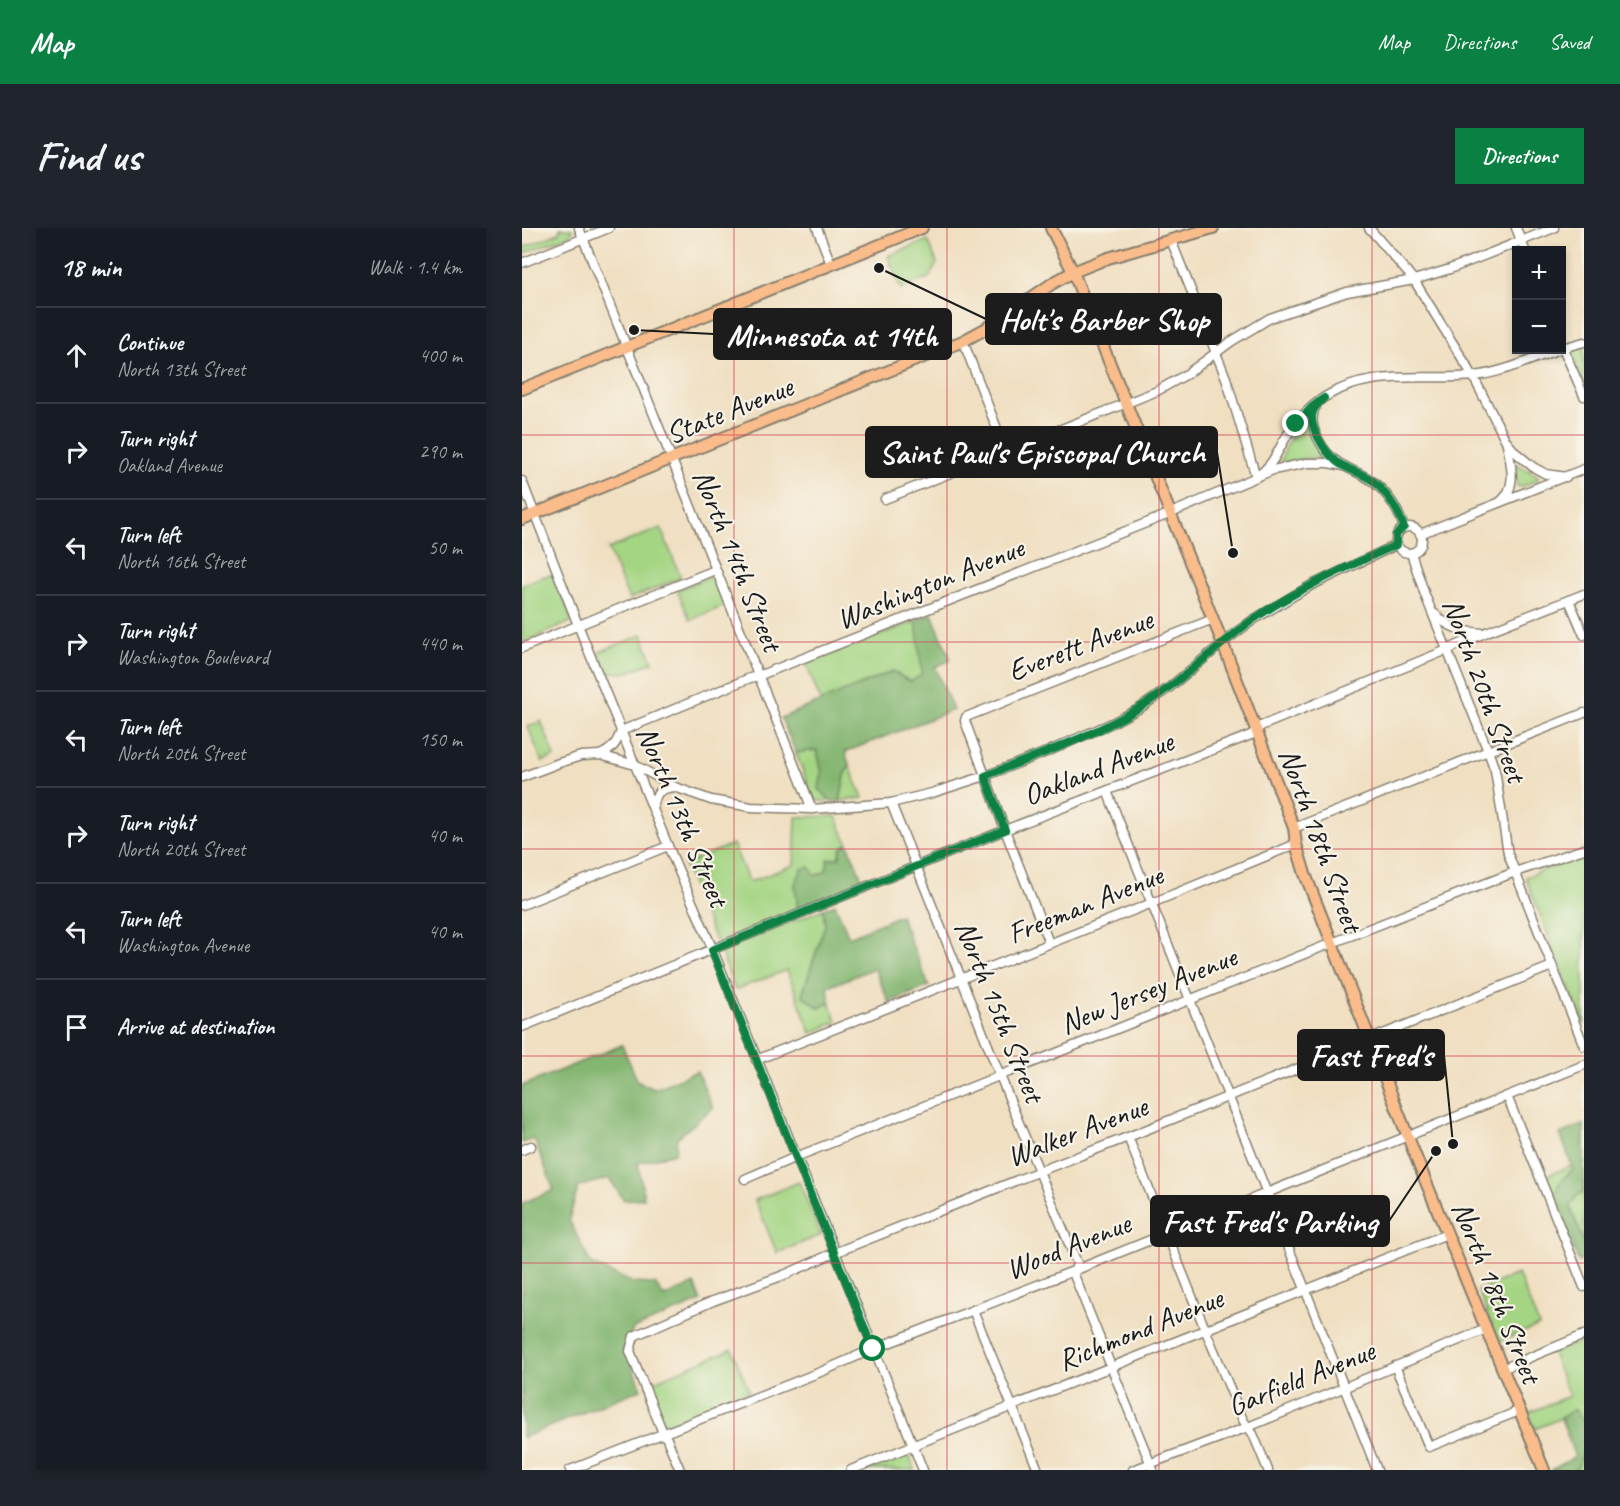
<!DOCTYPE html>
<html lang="en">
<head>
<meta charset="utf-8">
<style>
  :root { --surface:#171b24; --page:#20242c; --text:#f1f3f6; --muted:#9ea1a6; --line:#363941; --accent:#0b8043 }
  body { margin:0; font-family:Caveat,sans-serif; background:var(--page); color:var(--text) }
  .controls { position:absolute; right:18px; top:18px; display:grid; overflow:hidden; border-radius:0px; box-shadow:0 3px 9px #0003 }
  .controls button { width:54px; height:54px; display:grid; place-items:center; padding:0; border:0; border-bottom:2px solid var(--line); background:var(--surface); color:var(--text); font:30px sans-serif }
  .stop { position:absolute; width:18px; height:18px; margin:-14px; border:4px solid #0b8043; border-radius:50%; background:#fff }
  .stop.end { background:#0b8043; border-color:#fff; box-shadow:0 2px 6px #0008 }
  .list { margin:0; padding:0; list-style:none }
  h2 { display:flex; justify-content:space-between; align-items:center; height:78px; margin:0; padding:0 24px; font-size:26px }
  h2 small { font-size:20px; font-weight:400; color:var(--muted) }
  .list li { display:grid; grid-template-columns:39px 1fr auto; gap:18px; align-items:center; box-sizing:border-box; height:96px; padding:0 24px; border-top:2px solid var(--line) }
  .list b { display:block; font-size:22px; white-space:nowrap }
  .list p { margin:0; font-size:20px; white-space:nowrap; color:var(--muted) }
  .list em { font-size:20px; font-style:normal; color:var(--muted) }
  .icon { flex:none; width:33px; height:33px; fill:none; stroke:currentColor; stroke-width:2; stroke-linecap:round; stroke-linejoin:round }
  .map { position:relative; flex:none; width:1062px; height:1242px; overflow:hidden; border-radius:0px }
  header { display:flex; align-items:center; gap:36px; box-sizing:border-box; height:84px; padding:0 30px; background:var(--accent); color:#fff }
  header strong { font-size:28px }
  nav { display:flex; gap:33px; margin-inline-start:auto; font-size:21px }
  .intro { display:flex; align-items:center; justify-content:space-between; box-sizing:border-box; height:144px; padding:0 36px }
  h1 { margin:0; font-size:42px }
  .button { padding:15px 27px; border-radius:0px; background:var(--accent); color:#fff; font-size:21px; font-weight:700 }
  main { display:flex; gap:36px; padding:0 36px }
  aside { flex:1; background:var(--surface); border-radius:0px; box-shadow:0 3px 9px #0003 }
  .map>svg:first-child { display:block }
  .green { fill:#a4d583; stroke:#607850; stroke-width:1.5 }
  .forest { fill:#83b671; stroke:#506946; stroke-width:1.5 }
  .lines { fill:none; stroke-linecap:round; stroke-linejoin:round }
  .minor-casing { stroke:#867e6e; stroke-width:11 }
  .major-casing { stroke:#867e6e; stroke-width:14 }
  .minor { stroke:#fff; stroke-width:8 }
  .major { stroke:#f9bc8a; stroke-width:10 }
  .route { stroke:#0b8043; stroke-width:8 }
  .grid { fill:none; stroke:#d1495b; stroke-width:1.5; stroke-opacity:0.55 }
  .labels { text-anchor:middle; stroke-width:4.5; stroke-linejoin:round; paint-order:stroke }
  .street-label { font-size:30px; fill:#1c1c1c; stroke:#f7f3e8 }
  .leader { fill:none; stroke:#1c1c1c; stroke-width:2 }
  .callout-dot { fill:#1c1c1c; stroke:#f7f3e8; stroke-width:2 }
  .callout { fill:#1c1c1c; stroke:#1c1c1c; stroke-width:2 }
  .callout-label { font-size:32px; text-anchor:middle; font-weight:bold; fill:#fff }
</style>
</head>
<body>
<header>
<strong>Map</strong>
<nav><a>Map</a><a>Directions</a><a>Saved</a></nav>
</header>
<div class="intro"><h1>Find us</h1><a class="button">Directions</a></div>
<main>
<aside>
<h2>18 min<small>Walk · 1.4 km</small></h2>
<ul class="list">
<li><svg class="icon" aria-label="ahead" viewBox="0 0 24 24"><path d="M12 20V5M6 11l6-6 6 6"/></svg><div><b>Continue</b><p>North 13th Street</p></div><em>400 m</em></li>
<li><svg class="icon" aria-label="right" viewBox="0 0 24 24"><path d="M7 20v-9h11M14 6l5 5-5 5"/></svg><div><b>Turn right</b><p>Oakland Avenue</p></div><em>290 m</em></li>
<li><svg class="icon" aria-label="left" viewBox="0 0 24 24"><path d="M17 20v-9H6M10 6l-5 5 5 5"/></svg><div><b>Turn left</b><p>North 16th Street</p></div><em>50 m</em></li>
<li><svg class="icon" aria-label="right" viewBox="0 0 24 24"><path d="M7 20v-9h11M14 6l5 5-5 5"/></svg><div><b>Turn right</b><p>Washington Boulevard</p></div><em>440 m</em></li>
<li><svg class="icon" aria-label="left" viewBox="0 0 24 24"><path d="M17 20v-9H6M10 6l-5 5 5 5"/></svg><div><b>Turn left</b><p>North 20th Street</p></div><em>150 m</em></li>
<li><svg class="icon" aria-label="right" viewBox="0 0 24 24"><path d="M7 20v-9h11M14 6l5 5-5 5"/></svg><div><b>Turn right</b><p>North 20th Street</p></div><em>40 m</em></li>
<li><svg class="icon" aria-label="left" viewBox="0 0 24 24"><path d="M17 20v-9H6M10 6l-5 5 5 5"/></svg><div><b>Turn left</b><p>Washington Avenue</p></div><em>40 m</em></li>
<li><svg class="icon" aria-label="arrive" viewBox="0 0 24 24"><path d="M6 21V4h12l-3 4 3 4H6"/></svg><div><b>Arrive at destination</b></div></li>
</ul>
</aside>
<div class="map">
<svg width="1062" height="1242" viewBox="0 0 1062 1242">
  <rect width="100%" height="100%" fill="#f7f3e8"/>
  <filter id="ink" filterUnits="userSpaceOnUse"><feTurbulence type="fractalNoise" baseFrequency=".0167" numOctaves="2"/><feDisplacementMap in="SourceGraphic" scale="12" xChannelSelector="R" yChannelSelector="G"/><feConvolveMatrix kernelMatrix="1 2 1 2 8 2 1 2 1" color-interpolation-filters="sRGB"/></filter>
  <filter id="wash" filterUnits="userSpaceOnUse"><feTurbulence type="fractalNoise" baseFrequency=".008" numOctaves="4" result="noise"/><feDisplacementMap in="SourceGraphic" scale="24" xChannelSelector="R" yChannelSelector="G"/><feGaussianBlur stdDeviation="1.35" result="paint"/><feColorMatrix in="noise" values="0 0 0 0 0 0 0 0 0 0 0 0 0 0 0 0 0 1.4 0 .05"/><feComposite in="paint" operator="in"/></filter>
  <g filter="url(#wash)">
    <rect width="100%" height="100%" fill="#f0dfc1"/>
    <g class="green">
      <polygon points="38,0 49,0 51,3 48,7 0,26 0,20 37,5"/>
      <polygon points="406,12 415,35 408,49 379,61 366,28"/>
      <polygon points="1062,116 1062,157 1049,120"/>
      <path d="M783,194l3,1 6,16 10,16 -1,2 -18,2 -23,4 -1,-2c4,-14 12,-30 24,-39z"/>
      <polygon points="995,236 1016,248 1016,252 999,259 995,258 993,239"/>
      <polygon points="139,300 159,350 107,371 86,321"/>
      <polygon points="29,347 32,348 50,392 49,394 0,415 0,357 19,349"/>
      <polygon points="190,348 194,350 205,377 168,392 155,362"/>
      <polygon points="394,393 401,446 388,454 371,443 299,474 284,436"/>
      <polygon points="120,407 131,434 103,445 91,444 86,446 77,424"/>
      <polygon points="19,493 33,529 20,534 6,499"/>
      <polygon points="295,522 300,545 297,561 309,573 295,573 291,570 274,525"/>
      <polygon points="328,539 341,570 318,573 324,542"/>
      <path d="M314,588l12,28 -6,3c-7,25 -25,28 -47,37l3,26 -79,32 -4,-2 -31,-76 49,-20 16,38 45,-17 2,-48z"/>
      <polygon points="1062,626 1062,797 1004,651 1004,649"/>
      <polygon points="301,681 303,697 280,767 297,780 308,774 315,794 289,805 265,742 213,762 199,725 200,722"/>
      <polygon points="1050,937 1051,941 1036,957 1032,974 1022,949"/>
      <polygon points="277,954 299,1007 255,1025 233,972"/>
      <polygon points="1062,963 1062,1015 1048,978 1055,968"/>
      <polygon points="996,1046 1017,1098 976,1114 956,1062"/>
      <polygon points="1062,1112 1062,1242 1054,1242 1062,1223 1062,1194 1052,1182 1039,1190 1013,1201 1006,1185 1047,1168 1030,1125"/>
      <polygon points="210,1121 227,1163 145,1196 142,1196 125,1156"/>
      <polygon points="380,1225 385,1225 387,1227 393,1242 341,1242"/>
    </g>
    <g class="forest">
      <polygon points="410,386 429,432 413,439 431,482 323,524 328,539 324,542 318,573 309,573 297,561 300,545 295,522 274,525 259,490 371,443 388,454 400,446 394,393"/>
      <polygon points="326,616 342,656 276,682 273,656 280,641 288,639 293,648 304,643 306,631 317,630 320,619"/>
      <polygon points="313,676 327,709 378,687 407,758 367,774 352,740 306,759 308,774 297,780 280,767 303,697 301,681"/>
      <polygon points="100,817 116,854 133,861 175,843 191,880 155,910 153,925 116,935 122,970 102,972 87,950 56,959 47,992 69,1036 111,1055 133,1056 142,1069 172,1056 179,1073 111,1101 103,1119 119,1161 0,1210 0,975 32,962 12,911 0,915 0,858"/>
      <polygon points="1062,896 1062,963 1055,968 1048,978 1062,1015 1062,1030 1057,1034 1032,974 1036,957 1051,941 1038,906"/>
      <polygon points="1052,1181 1062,1194 1062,1223 1054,1242 1029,1242 1053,1229 1039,1190"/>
    </g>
  </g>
  <g filter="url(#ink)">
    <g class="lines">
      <g class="minor-casing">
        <g id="minor">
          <polyline points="57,0 290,581"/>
          <polyline points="295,0 309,36"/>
          <polyline points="847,0 892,52 951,148 984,213 993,224 1011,239 1024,246 1044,249"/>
          <polyline points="994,0 1003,22"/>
          <path d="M649,12l55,138 30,99c18,-12 21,-26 32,-43 9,-13 22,-27 35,-36 48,-30 99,-17 152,-22 29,-4 55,-16 82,-26"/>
          <polyline points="0,35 87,0"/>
          <polyline points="441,113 484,224"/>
          <polyline points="1040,118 1062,168"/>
          <polyline points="1040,120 1062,114"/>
          <path d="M794,178c-11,18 7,47 23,57 10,7 23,10 33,18 15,11 26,29 32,46"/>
          <polyline points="0,253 56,397 146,618 191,722 401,1242"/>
          <polyline points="363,271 635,163 665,146 710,113 748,90 825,64 892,52 928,41 1032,0"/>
          <path d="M978,274c18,-15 11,-37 7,-58"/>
          <circle cx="887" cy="312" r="13"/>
          <polyline points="898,306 1062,241"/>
          <polyline points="889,325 903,367 966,523 973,542 986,626 1062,818"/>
          <polyline points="1047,372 1062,407"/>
          <path d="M913,386c13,14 29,18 48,19"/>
          <polyline points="0,420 193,342"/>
          <polyline points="99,503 228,450 236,448 642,288 751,242 785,235 806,235 822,238"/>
          <path d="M78,527c12,-5 17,-12 21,-24"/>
          <polyline points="0,549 37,535 59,528 78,527 113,537 153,559 189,572 229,579 290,581 369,575 410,565 463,548 527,523 590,495 618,480 648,459 708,409 731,392 788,358 874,317"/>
          <polyline points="585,563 855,1242"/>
          <polyline points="369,575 497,895 555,1035 552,1047 631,1242"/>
          <path d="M131,580c3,-15 5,-19 21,-21"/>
          <polyline points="772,600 1062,485"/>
          <polyline points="0,677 146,618"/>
          <polyline points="527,715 483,602 443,493 444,489 691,391"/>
          <polyline points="0,799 483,602 729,507 739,498 925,422 967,403 1062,366"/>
          <polyline points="234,832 630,675 774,616"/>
          <polyline points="985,868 1062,1059"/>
          <polyline points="606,909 683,1101 721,1192 731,1206 746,1242"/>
          <polyline points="0,922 9,918"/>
          <polyline points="223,951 274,929 810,715 993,644 1062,621"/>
          <polyline points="451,1082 516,1242"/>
          <polyline points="873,1138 907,1219 997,1183"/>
          <polyline points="980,1141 1062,1107"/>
          <polyline points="48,1242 301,1143 351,1121 554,1042 1062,837"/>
          <polyline points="158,1242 145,1211 141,1205 108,1123 112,1108 191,1073 262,1047 312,1025 518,943 606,909 1030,738"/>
          <polyline points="329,1242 925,1006"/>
          <polyline points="611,1242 726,1199 964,1101"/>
        </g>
      </g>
      <g class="major-casing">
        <g id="major">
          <polyline points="529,0 551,44 701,416 772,600 774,616 783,646 897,937 1022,1242"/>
          <polyline points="0,161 400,0"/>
          <polyline points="0,291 441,113 465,100 531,55 551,44 586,30 691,0"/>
        </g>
      </g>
      <use href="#minor" class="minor"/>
      <use href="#major" class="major"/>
    </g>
  </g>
  <g class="lines" filter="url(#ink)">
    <path class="route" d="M351,1121l-161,-399 293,-120 -20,-54c52,-21 107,-39 154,-68 41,-25 74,-59 112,-87 44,-31 96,-54 145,-76v-10l8,-8c-6,-17 -17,-34 -31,-46 -11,-9 -27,-11 -37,-20 -11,-9 -28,-35 -23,-49 2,-6 7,-10 11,-14l-12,9 -16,17"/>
  </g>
  <path class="grid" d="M212,0v1242M425,0v1242M637,0v1242M850,0v1242M0,207h1062M0,414h1062M0,621h1062M0,828h1062M0,1035h1062"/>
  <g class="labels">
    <g class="street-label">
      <text transform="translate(207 182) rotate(-22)" y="10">State Avenue</text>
      <text transform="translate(216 332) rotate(68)" y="10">North 14th Street</text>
      <text transform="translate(408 355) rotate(-22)" y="10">Washington Avenue</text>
      <text transform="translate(558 417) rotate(-21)" y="10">Everett Avenue</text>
      <text transform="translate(963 462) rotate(70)" y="10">North 20th Street</text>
      <text transform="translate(576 540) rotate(-21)" y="10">Oakland Avenue</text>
      <text transform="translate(161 588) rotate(67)" y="10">North 13th Street</text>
      <text transform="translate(799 612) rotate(70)" y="10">North 18th Street</text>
      <text transform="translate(563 676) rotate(-22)" y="10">Freeman Avenue</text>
      <text transform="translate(626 762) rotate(-22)" y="10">New Jersey Avenue</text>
      <text transform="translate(478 783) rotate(68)" y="10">North 15th Street</text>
      <text transform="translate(555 903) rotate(-21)" y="10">Walker Avenue</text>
      <text transform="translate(546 1018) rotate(-22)" y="10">Wood Avenue</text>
      <text transform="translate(975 1064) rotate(68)" y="10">North 18th Street</text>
      <text transform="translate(618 1101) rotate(-22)" y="10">Richmond Avenue</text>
      <text transform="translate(779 1150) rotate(-22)" y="10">Garfield Avenue</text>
    </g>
  </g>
  <path class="leader" d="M357 40L464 91M112 102L192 106M711 325L695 224M931 916L922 827M914 923L867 993"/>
  <g class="callout-dot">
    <circle cx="357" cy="40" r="6"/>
    <circle cx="112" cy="102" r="6"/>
    <circle cx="711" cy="325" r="6"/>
    <circle cx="931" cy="916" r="6"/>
    <circle cx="914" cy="923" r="6"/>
  </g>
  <g class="callout">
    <rect x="464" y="66" width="235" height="50" rx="6"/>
    <rect x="192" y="81" width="237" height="50" rx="6"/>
    <rect x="344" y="199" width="351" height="50" rx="6"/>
    <rect x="776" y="802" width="146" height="50" rx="6"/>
    <rect x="629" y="968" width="238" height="50" rx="6"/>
  </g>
  <g class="callout-label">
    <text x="582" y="102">Holt's Barber Shop</text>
    <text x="310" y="118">Minnesota at 14th</text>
    <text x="520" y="235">Saint Paul's Episcopal Church</text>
    <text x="849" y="838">Fast Fred's</text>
    <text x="748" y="1004">Fast Fred's Parking</text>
  </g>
</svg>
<div class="controls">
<button>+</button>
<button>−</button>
</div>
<div class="stop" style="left:351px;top:1121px"></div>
<div class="stop end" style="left:774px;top:196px"></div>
</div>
</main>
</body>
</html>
